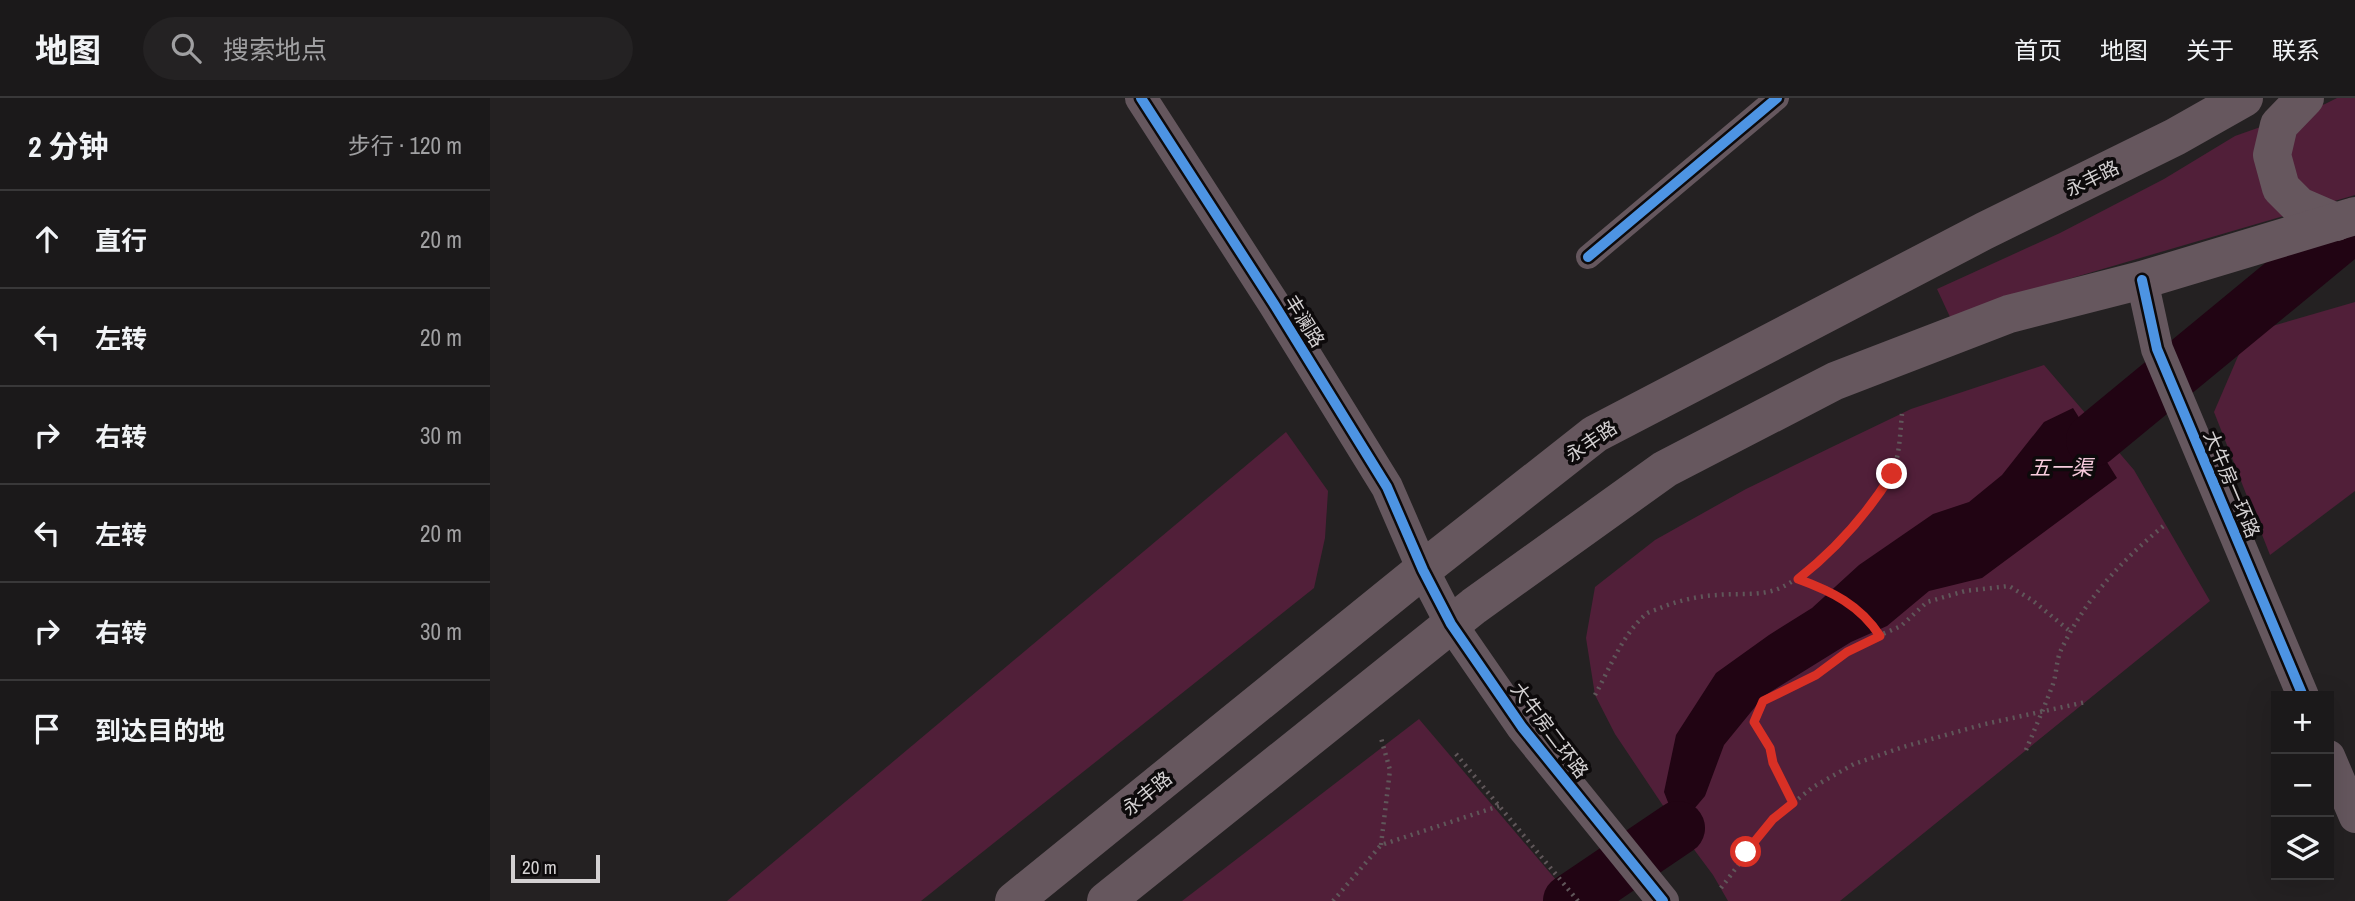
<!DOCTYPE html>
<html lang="zh">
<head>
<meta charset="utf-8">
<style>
  :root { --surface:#1b191a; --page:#242223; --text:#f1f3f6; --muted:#a0a0a2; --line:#393839 }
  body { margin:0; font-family:"Archivo Narrow","Noto Sans SC",sans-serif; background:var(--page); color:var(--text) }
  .controls { position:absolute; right:21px; bottom:21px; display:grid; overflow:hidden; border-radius:0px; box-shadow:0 7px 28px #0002 }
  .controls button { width:63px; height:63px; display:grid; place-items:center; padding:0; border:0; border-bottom:2px solid var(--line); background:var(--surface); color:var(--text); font:35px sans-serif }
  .scale { position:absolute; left:21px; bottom:18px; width:89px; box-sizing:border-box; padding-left:7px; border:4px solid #d4d1d2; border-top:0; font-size:19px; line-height:24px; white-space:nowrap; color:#d4d1d2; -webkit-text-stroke:5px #0d0a0b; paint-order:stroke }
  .stop { position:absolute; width:21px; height:21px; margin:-16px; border:5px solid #d93025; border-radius:50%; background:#fff }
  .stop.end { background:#d93025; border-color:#fff; box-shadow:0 2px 7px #0008 }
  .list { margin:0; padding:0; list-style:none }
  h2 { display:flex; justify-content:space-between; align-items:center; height:91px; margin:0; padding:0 28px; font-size:30px }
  h2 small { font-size:23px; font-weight:400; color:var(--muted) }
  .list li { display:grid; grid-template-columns:46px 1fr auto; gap:21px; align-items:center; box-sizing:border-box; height:98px; padding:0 28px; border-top:2px solid var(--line) }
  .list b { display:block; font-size:26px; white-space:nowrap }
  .list em { font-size:23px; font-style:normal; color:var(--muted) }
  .icon { flex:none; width:38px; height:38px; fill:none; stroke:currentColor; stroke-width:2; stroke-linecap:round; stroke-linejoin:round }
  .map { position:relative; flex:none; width:1865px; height:803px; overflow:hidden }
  header { display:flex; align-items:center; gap:42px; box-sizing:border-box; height:98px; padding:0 35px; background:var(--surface); border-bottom:2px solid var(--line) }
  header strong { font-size:33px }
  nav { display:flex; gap:38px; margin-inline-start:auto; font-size:24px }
  .search { width:490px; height:63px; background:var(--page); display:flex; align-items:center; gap:18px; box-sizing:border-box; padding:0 24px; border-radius:38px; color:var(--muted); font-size:26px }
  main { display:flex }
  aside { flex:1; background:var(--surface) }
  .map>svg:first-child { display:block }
  .green { fill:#511f39 }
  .water { fill:#210413 }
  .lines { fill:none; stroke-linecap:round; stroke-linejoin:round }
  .river { stroke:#210413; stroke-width:54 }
  .path { stroke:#60575a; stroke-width:4.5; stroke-dasharray:2 5; stroke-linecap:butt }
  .minor { stroke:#65575e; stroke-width:24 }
  .tertiary { stroke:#65575e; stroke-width:32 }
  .primary { stroke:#66575e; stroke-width:38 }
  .cycleway-casing { stroke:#0d0a0b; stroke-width:15 }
  .cycleway { stroke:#4d94e3; stroke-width:10 }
  .route { stroke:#d93025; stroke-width:9 }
  .labels { text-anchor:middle; stroke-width:7; stroke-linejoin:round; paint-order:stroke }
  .street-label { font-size:19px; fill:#d4d1d2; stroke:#0d0a0b }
  .water-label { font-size:21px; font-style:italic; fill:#f7cbdd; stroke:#0d0a0b }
</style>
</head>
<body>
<header>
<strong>地图</strong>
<div class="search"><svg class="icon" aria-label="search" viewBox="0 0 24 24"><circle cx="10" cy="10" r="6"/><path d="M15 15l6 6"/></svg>搜索地点</div>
<nav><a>首页</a><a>地图</a><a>关于</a><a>联系</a></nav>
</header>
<main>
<aside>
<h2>2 分钟<small>步行 · 120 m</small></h2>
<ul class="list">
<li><svg class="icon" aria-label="ahead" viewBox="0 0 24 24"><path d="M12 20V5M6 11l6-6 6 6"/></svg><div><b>直行</b></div><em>20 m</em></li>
<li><svg class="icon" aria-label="left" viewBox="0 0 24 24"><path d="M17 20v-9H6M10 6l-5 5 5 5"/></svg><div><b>左转</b></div><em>20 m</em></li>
<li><svg class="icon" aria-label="right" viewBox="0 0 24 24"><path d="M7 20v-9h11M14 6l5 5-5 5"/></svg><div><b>右转</b></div><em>30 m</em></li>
<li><svg class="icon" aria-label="left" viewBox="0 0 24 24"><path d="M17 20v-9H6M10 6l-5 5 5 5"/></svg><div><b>左转</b></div><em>20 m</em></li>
<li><svg class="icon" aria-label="right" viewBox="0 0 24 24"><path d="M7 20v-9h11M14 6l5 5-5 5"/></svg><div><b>右转</b></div><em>30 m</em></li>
<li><svg class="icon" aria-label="arrive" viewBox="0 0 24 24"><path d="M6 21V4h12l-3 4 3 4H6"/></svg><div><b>到达目的地</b></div></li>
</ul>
</aside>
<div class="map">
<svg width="1865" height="803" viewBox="0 0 1865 803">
  <rect width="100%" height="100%" fill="#242122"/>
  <g class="green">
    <polygon points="1847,0 1865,0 1865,97 1524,197 1460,219 1447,191 1570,135 1674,81 1745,38 1835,6"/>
    <polygon points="1865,204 1865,393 1780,457 1724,314 1758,235"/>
    <polygon points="1554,267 1644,372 1720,503 1350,803 1238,803 1223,777 1188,730 1125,636 1105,597 1096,540 1105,489 1165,442 1256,391 1344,348 1421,311"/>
    <polygon points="796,334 838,393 835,440 824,490 431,803 237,803"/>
    <polygon points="929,621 1084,803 692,803"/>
  </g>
  <polygon class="water" points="1583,310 1627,380 1492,480 1439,493 1397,528 1361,544 1274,598 1234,647 1215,698 1188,730 1174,694 1186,637 1226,575 1279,537 1322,510 1369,467 1443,416 1479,404 1512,377 1554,324"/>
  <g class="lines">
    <g class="river">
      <polyline points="1603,342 1865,126"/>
      <polyline points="1080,803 1188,730"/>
    </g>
    <g class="path">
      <path d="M1308,481c33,12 62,26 82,57"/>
      <path d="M1105,597c15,-27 27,-60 51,-81 4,-3 10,-4 14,-6 17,-7 38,-12 57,-13 19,-2 39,1 58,-5 34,-11 106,-85 118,-119 7,-18 7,-38 9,-57"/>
      <path d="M1536,652c9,-22 19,-44 27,-66 4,-11 3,-25 9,-36 24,-50 62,-90 104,-124"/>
      <polyline points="966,656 1088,803"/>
      <polyline points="1303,705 1283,665 1280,650 1264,624 1273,603 1326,577 1357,554 1379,542 1411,528 1437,504 1475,493 1519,488 1542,502 1581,534"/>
      <polyline points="891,747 900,672 891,640"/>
      <polyline points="1231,790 1283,721 1323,689 1364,666 1413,649 1495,626 1596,604"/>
      <polyline points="843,803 891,747 1009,708"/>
    </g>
    <polyline class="minor" points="1098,159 1287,0"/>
    <g class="tertiary">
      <polyline points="651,0 784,206 897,389 933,472 961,526 1032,629 1173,803"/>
      <polyline points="1652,182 1667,251 1813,598"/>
      <polyline points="1839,658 1865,719"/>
    </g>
    <g class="primary">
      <polyline points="1815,0 1789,27 1782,57 1791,90 1809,108 1846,124"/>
      <polyline points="524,803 946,461 1105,336 1494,133 1685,39 1754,0"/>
      <polyline points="616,803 984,508 1175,371 1345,283 1519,216 1652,182 1865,118"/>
    </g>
    <g class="cycleway-casing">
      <g id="cycleway">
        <polyline points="651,0 784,206 897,389 933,472 961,526 1032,629 1173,803"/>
        <polyline points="1098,159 1287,0"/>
        <polyline points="1652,182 1667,251 1813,598"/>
      </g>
    </g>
    <use href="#cycleway" class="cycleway"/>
  </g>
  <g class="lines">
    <path class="route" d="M1256,754l27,-33 20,-16 -20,-40 -3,-15 -16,-26 9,-21 53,-26 31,-23 33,-16c-20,-31 -49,-45 -82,-57 37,-29 69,-65 94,-105"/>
  </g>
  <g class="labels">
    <g class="street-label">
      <text transform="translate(1602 80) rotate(-26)" y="7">永丰路</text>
      <text transform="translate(815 223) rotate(58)" y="7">丰澜路</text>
      <text transform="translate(1101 343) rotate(-34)" y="7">永丰路</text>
      <text transform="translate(1742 386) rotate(67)" y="7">大牛房一环路</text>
      <text transform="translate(1060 632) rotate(53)" y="7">大牛房二环路</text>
      <text transform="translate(657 695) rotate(-39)" y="7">永丰路</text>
    </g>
    <g class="water-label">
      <text x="1571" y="377">五一渠</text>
    </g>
  </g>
</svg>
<div class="controls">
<button>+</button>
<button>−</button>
<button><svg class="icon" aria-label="layers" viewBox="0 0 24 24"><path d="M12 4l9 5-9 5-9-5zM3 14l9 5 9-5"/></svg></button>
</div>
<div class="scale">20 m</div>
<div class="stop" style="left:1256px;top:754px"></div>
<div class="stop end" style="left:1402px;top:376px"></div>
</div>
</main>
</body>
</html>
